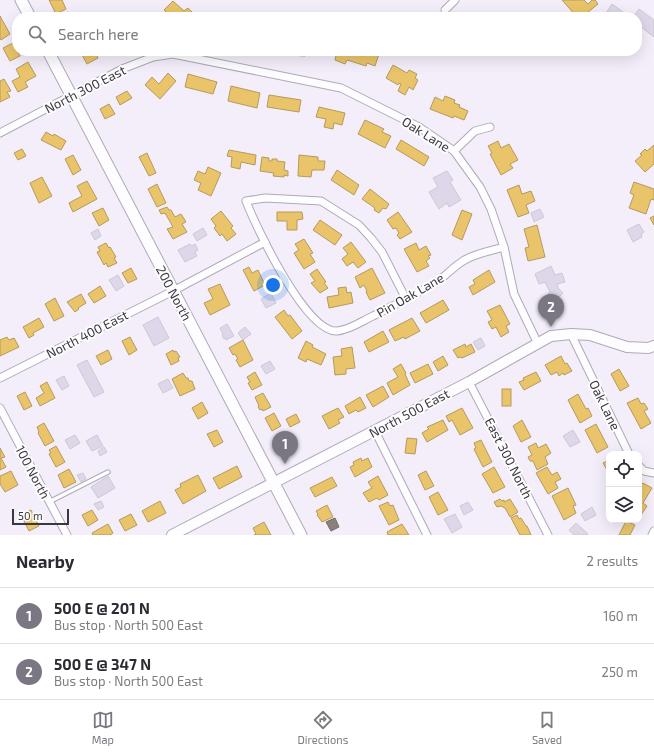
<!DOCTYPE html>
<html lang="en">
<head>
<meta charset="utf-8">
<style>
  :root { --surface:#fff; --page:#f2f2f3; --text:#2b2b33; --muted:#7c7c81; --line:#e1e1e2; --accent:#7b7782 }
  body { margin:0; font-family:"Exo 2",sans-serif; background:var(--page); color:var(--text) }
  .controls { position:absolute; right:12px; bottom:12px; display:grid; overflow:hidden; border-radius:8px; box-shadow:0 4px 16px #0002 }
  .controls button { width:36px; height:36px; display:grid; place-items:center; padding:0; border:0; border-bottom:1px solid var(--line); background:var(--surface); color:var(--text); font:20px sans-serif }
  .scale { position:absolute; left:12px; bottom:10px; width:57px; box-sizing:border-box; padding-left:4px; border:2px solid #3b3741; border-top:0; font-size:11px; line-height:14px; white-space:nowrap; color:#3b3741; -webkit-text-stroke:3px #fcfcfc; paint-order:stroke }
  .you { position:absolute; left:273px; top:285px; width:14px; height:14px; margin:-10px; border:3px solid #fff; border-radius:50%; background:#1a73e8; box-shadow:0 0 0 6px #1a73e833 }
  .badge { display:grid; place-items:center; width:26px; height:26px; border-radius:50%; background:var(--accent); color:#fff; font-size:13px; font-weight:700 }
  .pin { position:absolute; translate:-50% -33px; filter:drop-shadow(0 1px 2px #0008) }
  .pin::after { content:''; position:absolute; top:21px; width:14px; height:12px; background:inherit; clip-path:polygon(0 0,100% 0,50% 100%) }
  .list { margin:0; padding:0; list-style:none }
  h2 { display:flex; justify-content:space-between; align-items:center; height:52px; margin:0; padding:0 16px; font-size:17px }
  h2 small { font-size:13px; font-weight:400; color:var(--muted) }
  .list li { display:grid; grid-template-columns:26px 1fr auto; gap:12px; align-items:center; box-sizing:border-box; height:56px; padding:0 16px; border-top:1px solid var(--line) }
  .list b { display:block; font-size:15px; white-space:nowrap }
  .list p { margin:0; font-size:13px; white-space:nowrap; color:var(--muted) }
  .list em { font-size:13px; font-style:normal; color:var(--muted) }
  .icon { flex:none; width:22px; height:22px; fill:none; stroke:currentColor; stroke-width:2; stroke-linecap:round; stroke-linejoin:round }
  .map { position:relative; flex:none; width:654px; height:535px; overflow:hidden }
  .search { position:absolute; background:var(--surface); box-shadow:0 4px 16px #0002; left:12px; right:12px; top:12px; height:44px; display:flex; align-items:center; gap:10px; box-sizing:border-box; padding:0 14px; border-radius:16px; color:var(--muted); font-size:15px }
  .sheet { height:164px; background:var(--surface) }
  nav { display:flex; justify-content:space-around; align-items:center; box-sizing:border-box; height:56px; border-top:1px solid var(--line); background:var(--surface); font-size:11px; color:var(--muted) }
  nav a { display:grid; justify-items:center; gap:2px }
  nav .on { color:var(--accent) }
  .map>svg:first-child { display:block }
  .homes { fill:#e9c46a; stroke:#b59a5e }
  .industry { fill:#8a817c; stroke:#726b6a }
  .building { fill:#ded6e9; stroke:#cdc9d3 }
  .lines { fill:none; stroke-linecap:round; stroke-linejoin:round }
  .lane-casing { stroke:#afabb5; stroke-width:5.5 }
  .street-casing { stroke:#afabb5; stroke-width:9 }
  .secondary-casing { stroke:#afabb5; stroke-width:12 }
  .primary-casing { stroke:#afabb5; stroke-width:13 }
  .lane { stroke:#fdfcfe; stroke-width:3.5 }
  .street { stroke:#fdfcfe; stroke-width:7 }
  .secondary { stroke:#fdfcfe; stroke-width:10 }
  .primary { stroke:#fdfcfe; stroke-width:11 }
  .labels { text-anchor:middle; stroke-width:4; stroke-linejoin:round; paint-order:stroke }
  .street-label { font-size:13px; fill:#3b3741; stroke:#fcfcfc }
</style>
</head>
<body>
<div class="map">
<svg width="654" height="535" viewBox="0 0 654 535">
  <rect width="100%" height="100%" fill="#f3eefa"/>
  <g class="homes">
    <polygon points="49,0 62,0 66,9 56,14"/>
    <polygon points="562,0 584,0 588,4 592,0 595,0 598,4 582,17 577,17"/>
    <polygon points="173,1 184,11 188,8 193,13 189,17 171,17 164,10"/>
    <polygon points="68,12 71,17 60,17"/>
    <polygon points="0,16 10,34 1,40 0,38"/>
    <polygon points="13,43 20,56 10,61 3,48"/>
    <polygon points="80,51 99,51 101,54 97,56 98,58 87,64"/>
    <polygon points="277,51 306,51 305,56 277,54"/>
    <polygon points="337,51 380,51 375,66 367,63 366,66 347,60 345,64 335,60"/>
    <polygon points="28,62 36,76 25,82 28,87 18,92 12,81 20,77 16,69"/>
    <polygon points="393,65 407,73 409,70 417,74 415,78 418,80 413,90 409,87 405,95 398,91 401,84 399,83 398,85 386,78"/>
    <polygon points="168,73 176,81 160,99 145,85 152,77 159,84"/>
    <polygon points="188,74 217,82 213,94 185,87"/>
    <polygon points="4,79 11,91 7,92 10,97 0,102 0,81"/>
    <polygon points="231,86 260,93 257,108 228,101"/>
    <polygon points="127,91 132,98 120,105 116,97"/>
    <polygon points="269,95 301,100 299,112 267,107"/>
    <polygon points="445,96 455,100 454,103 460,105 459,107 468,111 464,120 454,116 453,118 430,109 435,97 443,101"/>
    <polygon points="109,104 115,114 105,119 100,109"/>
    <polygon points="319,107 345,113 342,125 334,123 333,129 324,127 326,119 316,117"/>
    <polygon points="365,120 384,129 382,132 391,136 385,148 358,134"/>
    <polygon points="46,132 53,136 54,134 66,141 61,150 41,140"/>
    <polygon points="401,140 429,157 424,166 396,149"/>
    <polygon points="498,141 501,148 509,144 518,160 510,164 513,168 501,175 490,154 492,153 488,146"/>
    <polygon points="654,145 654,164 645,172 635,161 642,155 640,154 645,149 647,151"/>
    <polygon points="22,149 26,156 18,160 14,153"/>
    <polygon points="229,150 256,155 255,165 241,162 240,169 231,167 232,157 227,156"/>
    <polygon points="147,153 156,173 149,176 139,157"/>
    <polygon points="73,155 81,170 73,175 65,159"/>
    <polygon points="299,155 318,157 318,161 325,161 324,170 312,170 311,177 298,176"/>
    <polygon points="262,157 269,158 269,161 272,161 272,159 277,159 277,161 285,162 284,170 288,171 288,176 284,175 284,177 273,176 274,173 260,171"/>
    <polygon points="208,167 221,173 211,196 198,190 201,183 194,180 198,171 205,174"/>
    <polygon points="337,170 359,185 354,195 331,180"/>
    <polygon points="42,177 52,196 39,203 30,183"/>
    <polygon points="87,181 97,199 73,212 69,203 82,196 77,186"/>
    <polygon points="634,182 654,189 654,200 651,199 646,214 629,208 634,195 630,193"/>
    <polygon points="157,184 166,203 157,207 148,189"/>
    <polygon points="519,185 522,194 531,191 535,201 526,205 529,213 518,217 507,190"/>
    <polygon points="370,189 389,204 386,209 383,208 379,213 374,210 375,208 362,199"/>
    <polygon points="167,207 169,210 171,210 175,217 181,214 186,222 182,224 187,232 173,239 167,229 173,227 165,213 161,214 159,210"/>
    <polygon points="103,208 109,220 99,226 92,213"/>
    <polygon points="462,210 472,214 462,240 452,235"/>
    <polygon points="221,211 233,226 231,228 236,234 227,241 222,234 220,236 214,228 216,226 211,219"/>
    <polygon points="277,212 302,212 303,219 297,220 297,230 287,230 287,221 277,221"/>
    <polygon points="398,212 412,232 400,239 397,235 399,233 396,228 393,229 387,220"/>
    <polygon points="654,216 654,225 650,218"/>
    <polygon points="320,220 342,235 335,245 313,230"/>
    <polygon points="537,225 545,257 528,261 525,248 529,247 524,229"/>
    <polygon points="304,239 313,253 310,254 315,262 304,269 294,253 299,250 295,244"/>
    <polygon points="351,242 366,262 358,268 353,262 347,266 342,259 348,254 343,248"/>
    <polygon points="106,243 109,248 110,247 116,257 114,258 117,263 108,267 106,263 104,265 97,252 100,251 98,247"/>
    <polygon points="416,243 419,250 426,246 431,255 428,256 430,258 426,261 429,266 417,272 404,249"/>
    <polygon points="249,267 252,273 258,270 265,285 254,291 243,270"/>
    <polygon points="131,268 137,279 128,283 122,273"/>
    <polygon points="372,268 385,293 370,300 366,292 367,291 364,285 360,288 355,277"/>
    <polygon points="317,269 326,282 324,283 328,288 320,293 311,283 315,281 310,274"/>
    <polygon points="489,270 495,282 473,295 469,287 475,284 473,280"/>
    <polygon points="220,284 230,305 210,315 204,303 213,299 208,289"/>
    <polygon points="100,286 106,296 94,303 88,294"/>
    <polygon points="346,287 347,293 351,292 353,303 329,308 327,297 339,295 338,288"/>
    <polygon points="81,294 86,303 78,308 79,309 75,312 67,302"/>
    <polygon points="55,298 64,316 54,321 45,304"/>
    <polygon points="443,300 449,310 426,323 420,313"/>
    <polygon points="500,305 510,324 506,326 509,332 501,337 496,327 492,329 488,322 492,320 487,311"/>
    <polygon points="284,310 288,316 290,315 302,331 292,339 275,317"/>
    <polygon points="39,318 44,327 33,333 34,335 29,338 23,327"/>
    <polygon points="412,318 420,331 405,339 404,337 395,341 389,330"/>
    <polygon points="383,331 389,342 369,352 364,342"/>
    <polygon points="7,337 9,340 14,338 19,347 0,356 0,340"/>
    <polygon points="130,337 137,350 129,355 122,341"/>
    <polygon points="243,340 253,360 240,367 236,360 238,359 235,354 233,355 229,348"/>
    <polygon points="306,341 313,345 312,347 326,354 321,365 307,359 306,362 298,358"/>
    <polygon points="465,344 466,347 471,344 475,352 462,358 460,357 458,358 453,350"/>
    <polygon points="352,347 355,368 346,369 346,374 335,375 333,357 342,356 341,349"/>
    <polygon points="108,350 112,359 101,365 96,356"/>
    <polygon points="173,350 174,352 176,351 180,357 178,358 179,361 171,365 166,354"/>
    <polygon points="443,356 448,365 438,371 433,362"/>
    <polygon points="561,356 565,364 567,363 572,371 564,375 563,373 559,376 557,372 551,375 545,365"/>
    <polygon points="401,364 406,373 405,374 410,385 393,395 387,383 398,377 393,369"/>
    <polygon points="428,364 433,374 415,383 410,373"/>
    <polygon points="619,369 629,386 620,391 611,374"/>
    <polygon points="255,372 262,385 252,390 248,383 250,382 247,377"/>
    <polygon points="536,372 541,381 524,390 519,382 524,380 523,378"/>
    <polygon points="183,373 186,378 188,378 189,381 192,381 195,389 180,396 172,379"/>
    <polygon points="47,382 55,398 40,406 36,398 44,393 40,386"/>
    <polygon points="383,386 389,397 373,407 366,395"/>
    <rect x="502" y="389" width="9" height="17"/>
    <polygon points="25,392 32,406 24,410 17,396"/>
    <polygon points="263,393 271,407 263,411 262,409 260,410 258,407 259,406 255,397"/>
    <polygon points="578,394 586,409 588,408 592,416 580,423 568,400"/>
    <polygon points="360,397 366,408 358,412 356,410 349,414 345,406"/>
    <polygon points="638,398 641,404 644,403 648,409 644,411 651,423 641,429 627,403"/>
    <polygon points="202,402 208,413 198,419 192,408"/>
    <polygon points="338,408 344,417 338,420 340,423 329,429 322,416"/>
    <polygon points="462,408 473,428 460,435 452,420 449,422 446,416"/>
    <polygon points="274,413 281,426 272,431 265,418"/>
    <polygon points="296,414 300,422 290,427 286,419"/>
    <polygon points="443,420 448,430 427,442 422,433 429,429 427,427"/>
    <polygon points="522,420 531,437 521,442 513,426"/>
    <polygon points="44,423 54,441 45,446 38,433 39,432 37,427"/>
    <polygon points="596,424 608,447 597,453 585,430"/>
    <polygon points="217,430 223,442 214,447 207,434"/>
    <polygon points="286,433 288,437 293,435 297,442 285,448 279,437"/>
    <polygon points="407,438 417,439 415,454 405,453"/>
    <polygon points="481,440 492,462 483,467 474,449 476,448 474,443"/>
    <polygon points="536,443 538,448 546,444 551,453 545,457 548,464 537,470 533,461 530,461 528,457 532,455 528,447"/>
    <polygon points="56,446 65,462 56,467 49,454 51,453 49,450"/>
    <polygon points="0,448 5,457 1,458 6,467 0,470"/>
    <polygon points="361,458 362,461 368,458 372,467 355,477 350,467 354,465 353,462"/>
    <polygon points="609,460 609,473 603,463"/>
    <polygon points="237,466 242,477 219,489 213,478"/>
    <polygon points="494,467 505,487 493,493 482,474"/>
    <polygon points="547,467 552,475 557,472 561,479 555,482 558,488 548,494 536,473"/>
    <polygon points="69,469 76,482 64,488 58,475"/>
    <polygon points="11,471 18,485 5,492 0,484 0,476"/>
    <polygon points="426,471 434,486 425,490 418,475"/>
    <polygon points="198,475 206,491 183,504 175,490 181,487 180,484"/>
    <polygon points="378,476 388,495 379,500 377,498 369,502 363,493 372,488 368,482"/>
    <polygon points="332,477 337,486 315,497 310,488"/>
    <polygon points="643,483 652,488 643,503 647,506 641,515 639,514 639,489"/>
    <polygon points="568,488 576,505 573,506 576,513 564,520 552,496"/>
    <polygon points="438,492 448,510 438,515 429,497"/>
    <polygon points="500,499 502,501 504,500 504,502 510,499 518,512 510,517 505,508 501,506 497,507 494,502"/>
    <polygon points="160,501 166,513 148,522 142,511"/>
    <polygon points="388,502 390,506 393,505 399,520 389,525 379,506"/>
    <polygon points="327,505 333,517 322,522 317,515 318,514 316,511"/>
    <polygon points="31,510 39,526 29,531 21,515"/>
    <polygon points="92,510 98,520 88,526 82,515"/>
    <polygon points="131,514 137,525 125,531 119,520"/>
    <polygon points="517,515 519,519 521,518 526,526 527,526 531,535 520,535 511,518"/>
    <polygon points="626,521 635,525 630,535 619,535"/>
    <polygon points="264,522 271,535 254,535 256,534 253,528"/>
    <polygon points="108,524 113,533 110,535 93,535 92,533"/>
    <polygon points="402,524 409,535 388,535 387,532"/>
  </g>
  <polygon class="industry" points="335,518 339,527 331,531 326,522"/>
  <g class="building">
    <polygon points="612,4 630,17 612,17 606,13"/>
    <polygon points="639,9 654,20 654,37 637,24 637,17 633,17"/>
    <polygon points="447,171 453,180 450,182 461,200 449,207 447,203 439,209 429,192 438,187 433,178"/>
    <polygon points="540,209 544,217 534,222 531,213"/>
    <polygon points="639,224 644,232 641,234 642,237 633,242 627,230"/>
    <polygon points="203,228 207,235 197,241 193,234"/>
    <polygon points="98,229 101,236 95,240 91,233"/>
    <polygon points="190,244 192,246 195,244 198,250 195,252 197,256 185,262 178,250"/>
    <polygon points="551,266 555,275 562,273 565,282 557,284 558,288 563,293 553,304 545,297 550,292 545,282 539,284 535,274"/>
    <polygon points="118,275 124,286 116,291 109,280"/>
    <polygon points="271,293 276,303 266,308 261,299"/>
    <polygon points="158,317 169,338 154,346 143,325"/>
    <polygon points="227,324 234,336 226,340 226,338 224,339 222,335 223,334 220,328"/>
    <polygon points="245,327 251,334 243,340 238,333"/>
    <polygon points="481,338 485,346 478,350 473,342"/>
    <polygon points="87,360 104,392 94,397 77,365"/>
    <polygon points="270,361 275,369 266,374 261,366"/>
    <polygon points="64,376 69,386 62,390 56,380"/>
    <polygon points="168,379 173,388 163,393 158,384"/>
    <polygon points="573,430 580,442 570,447 563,436"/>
    <polygon points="75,435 80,443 70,449 65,440"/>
    <polygon points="97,435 103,446 92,451 86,441"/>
    <polygon points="104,447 107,452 100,456 98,451"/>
    <polygon points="83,473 86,479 81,482 77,475"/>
    <polygon points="108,476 115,488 98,498 91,487"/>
    <polygon points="101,501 104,507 98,510 94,504"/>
    <polygon points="468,502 473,510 464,515 460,506"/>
    <polygon points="592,507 596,515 585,521 581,514"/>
    <polygon points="455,514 462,527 452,533 444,519"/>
    <polygon points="576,523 588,534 587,535 574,535 569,530"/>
  </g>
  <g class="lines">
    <g class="lane-casing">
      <polyline id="lane" points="49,502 108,472"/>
    </g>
    <g class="street-casing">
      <g id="street">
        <polyline points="445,10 455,0"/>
        <polyline points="0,133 122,69 153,57 173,54 341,88 419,127 454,151 480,187 491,209 504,247 514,294 538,344"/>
        <polyline points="454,151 475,131 490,127"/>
        <path d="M406,299l-24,-47 -11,-14 -12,-13 -38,-24 -56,-3 -19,3c10,26 60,132 91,130 13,-1 25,-10 36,-15 21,-11 42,-21 62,-33 10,-6 18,-16 28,-22 12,-8 28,-10 41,-14"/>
        <polyline points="571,334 629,454"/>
        <polyline points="0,378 173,291 265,242"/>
        <polyline points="469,382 548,535"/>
        <polyline points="0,408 67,535"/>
        <polyline points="375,431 427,535"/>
        <polyline points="639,466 644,471 654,473"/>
        <polyline points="652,535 654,531"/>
      </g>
    </g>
    <g class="secondary-casing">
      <polyline id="secondary" points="172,535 469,382 551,336 571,334 590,335 627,347 648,348 654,346"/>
    </g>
    <g class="primary-casing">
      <g id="primary">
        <polyline points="21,0 30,17"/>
        <polyline points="48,51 301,535"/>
      </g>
    </g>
    <use href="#lane" class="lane"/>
    <use href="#street" class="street"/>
    <use href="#secondary" class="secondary"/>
    <use href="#primary" class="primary"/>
  </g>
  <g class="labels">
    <g class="street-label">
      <text transform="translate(85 89) rotate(-27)" y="5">North 300 East</text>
      <text transform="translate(426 134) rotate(32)" y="5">Oak Lane</text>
      <text transform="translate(174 293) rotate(62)" y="5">200 North</text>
      <text transform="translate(410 295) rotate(-30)" y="5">Pin Oak Lane</text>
      <text transform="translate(87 334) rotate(-27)" y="5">North 400 East</text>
      <text transform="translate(605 405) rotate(64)" y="5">Oak Lane</text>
      <text transform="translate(409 413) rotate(-28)" y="5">North 500 East</text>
      <text transform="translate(509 458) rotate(63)" y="5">East 300 North</text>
      <text transform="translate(33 472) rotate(62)" y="5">100 North</text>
    </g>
  </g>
</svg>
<div class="controls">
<button><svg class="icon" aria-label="locate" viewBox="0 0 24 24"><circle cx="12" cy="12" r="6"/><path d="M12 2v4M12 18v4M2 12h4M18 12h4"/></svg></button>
<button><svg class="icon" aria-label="layers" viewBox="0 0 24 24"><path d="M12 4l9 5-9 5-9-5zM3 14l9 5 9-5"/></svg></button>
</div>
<div class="scale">50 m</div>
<div class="you"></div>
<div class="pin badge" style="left:285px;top:464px">1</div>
<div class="pin badge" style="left:551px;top:327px">2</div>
<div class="search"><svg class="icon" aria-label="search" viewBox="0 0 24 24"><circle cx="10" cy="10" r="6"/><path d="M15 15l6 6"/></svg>Search here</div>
</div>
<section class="sheet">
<h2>Nearby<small>2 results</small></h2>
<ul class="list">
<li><span class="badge">1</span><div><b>500 E @ 201 N</b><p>Bus stop · North 500 East</p></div><em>160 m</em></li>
<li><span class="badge">2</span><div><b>500 E @ 347 N</b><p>Bus stop · North 500 East</p></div><em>250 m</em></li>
</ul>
</section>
<nav>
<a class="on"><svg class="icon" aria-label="map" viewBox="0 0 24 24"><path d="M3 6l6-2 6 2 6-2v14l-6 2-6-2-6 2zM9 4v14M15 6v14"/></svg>Map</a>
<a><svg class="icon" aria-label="directions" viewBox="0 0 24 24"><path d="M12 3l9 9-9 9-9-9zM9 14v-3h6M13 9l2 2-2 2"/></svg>Directions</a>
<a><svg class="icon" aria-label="saved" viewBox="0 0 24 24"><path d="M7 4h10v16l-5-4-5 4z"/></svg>Saved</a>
</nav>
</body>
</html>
